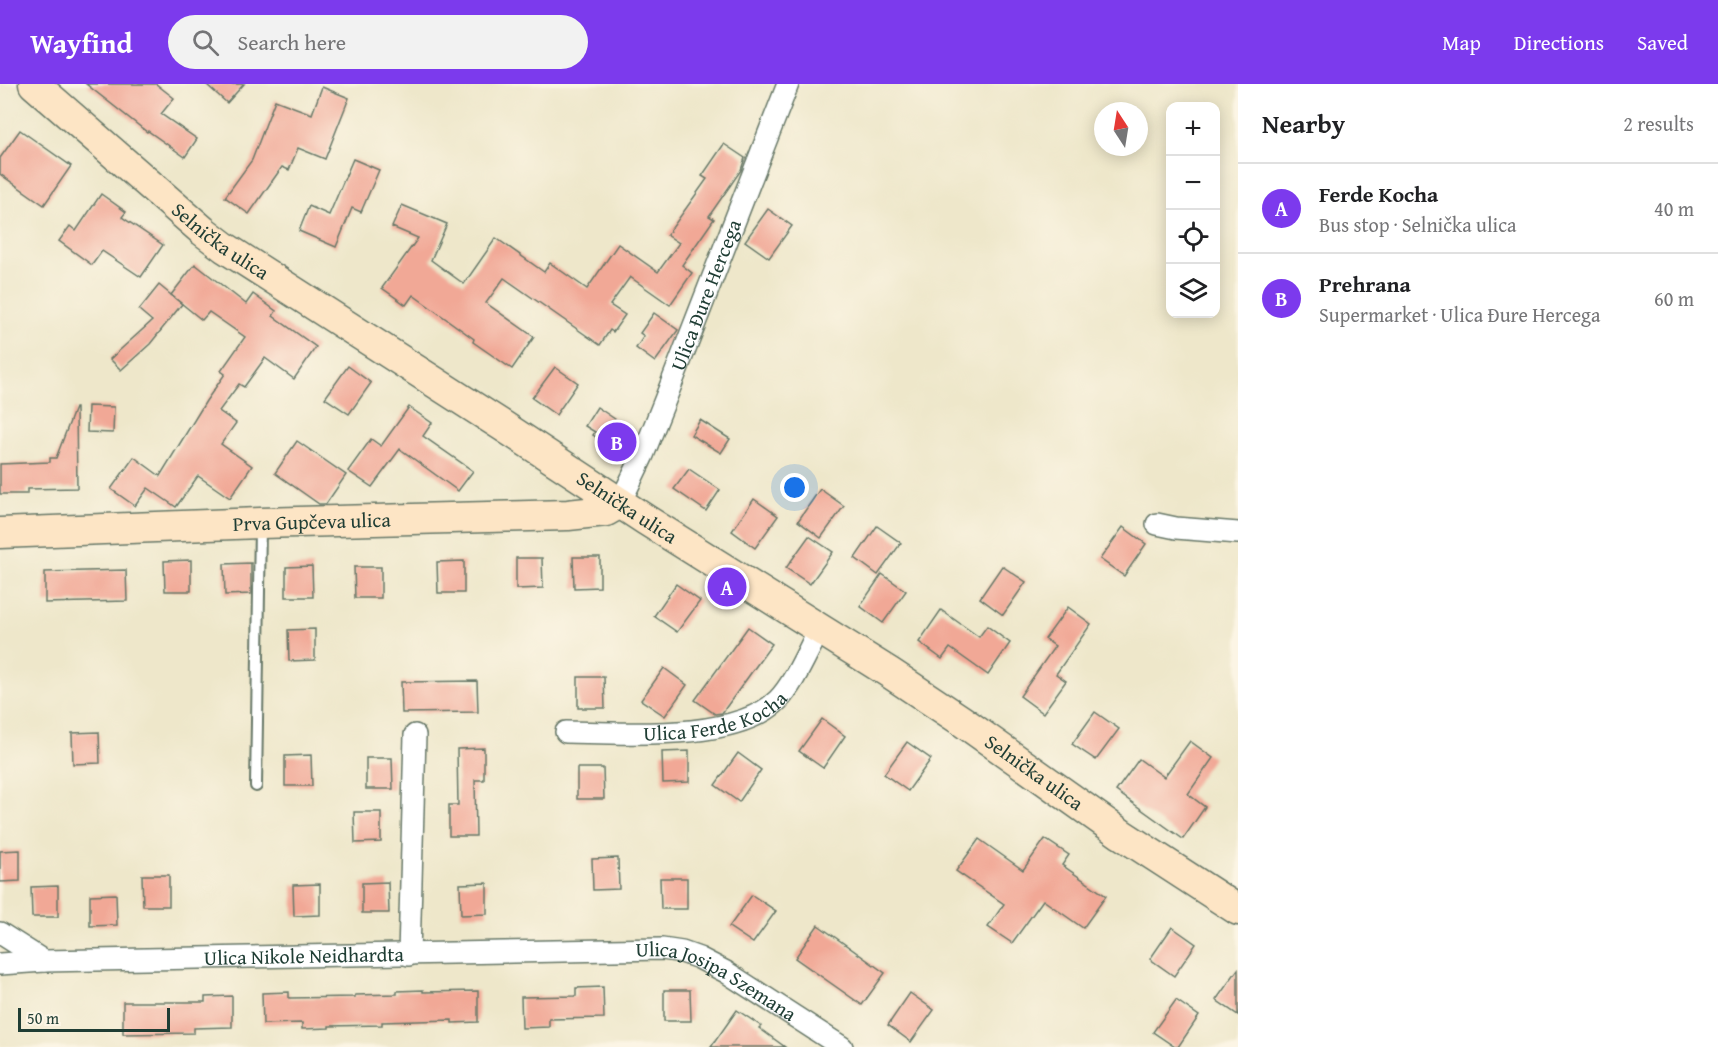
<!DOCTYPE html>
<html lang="en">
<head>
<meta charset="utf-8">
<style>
  :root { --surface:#fff; --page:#f2f2f2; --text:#202124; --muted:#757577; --line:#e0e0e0; --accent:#7c3aed }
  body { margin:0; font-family:"Gentium Book Plus",serif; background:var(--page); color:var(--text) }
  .controls { position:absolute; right:18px; top:18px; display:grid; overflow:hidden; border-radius:12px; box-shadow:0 3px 15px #0003 }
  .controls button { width:54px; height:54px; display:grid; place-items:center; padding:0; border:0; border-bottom:2px solid var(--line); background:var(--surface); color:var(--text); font:30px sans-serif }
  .compass { position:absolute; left:1094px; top:18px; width:54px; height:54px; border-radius:50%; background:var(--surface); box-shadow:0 3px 15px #0003; rotate:348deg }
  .scale { position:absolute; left:18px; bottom:15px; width:152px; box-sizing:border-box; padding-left:6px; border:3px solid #1f3d34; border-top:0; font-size:16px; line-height:21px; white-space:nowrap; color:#1f3d34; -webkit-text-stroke:4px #fcf5e5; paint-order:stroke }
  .you { position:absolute; left:795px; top:404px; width:21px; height:21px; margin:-15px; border:4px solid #fff; border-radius:50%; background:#1a73e8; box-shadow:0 0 0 9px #1a73e833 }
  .badge { display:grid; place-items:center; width:39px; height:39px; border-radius:50%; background:var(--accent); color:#fff; font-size:20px; font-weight:700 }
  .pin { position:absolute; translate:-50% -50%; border:3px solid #fff; box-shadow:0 2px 6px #0006 }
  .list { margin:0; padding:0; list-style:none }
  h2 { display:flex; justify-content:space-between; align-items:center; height:78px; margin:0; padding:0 24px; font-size:26px }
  h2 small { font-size:20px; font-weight:400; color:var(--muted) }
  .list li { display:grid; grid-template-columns:39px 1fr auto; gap:18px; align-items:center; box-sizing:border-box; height:90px; padding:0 24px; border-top:2px solid var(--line) }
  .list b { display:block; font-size:22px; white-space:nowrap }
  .list p { margin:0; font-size:20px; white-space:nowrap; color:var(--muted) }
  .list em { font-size:20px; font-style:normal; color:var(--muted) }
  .icon { flex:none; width:33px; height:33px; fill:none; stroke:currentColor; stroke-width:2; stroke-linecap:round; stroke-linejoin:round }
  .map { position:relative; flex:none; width:1238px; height:963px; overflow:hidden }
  header { display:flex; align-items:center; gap:36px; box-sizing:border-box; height:84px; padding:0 30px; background:var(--accent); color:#fff }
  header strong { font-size:28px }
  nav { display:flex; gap:33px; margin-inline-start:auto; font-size:21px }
  .search { width:420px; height:54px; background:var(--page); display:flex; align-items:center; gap:15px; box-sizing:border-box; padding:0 21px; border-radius:33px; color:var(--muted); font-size:22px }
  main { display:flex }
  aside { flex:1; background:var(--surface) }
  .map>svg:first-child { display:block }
  .building { fill:#f1a896 }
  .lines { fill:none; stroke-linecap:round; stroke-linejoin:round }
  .lane-casing { stroke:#677868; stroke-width:14 }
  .street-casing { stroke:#677868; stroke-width:24 }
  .secondary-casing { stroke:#677868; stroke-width:33 }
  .lane { stroke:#fff; stroke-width:10 }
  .street { stroke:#fff; stroke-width:21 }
  .secondary { stroke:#fde5c5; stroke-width:30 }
  .labels { text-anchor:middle; stroke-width:4.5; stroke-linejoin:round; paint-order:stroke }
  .street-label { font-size:20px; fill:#1f3d34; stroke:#fcf5e5 }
</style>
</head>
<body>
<header>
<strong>Wayfind</strong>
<div class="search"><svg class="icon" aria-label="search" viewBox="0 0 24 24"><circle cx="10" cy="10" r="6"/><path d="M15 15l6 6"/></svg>Search here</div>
<nav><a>Map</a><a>Directions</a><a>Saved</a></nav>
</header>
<main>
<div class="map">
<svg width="1238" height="963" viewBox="0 0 1238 963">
  <rect width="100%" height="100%" fill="#fcf5e5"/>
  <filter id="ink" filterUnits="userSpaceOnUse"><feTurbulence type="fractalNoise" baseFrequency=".0167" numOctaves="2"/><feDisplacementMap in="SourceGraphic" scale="12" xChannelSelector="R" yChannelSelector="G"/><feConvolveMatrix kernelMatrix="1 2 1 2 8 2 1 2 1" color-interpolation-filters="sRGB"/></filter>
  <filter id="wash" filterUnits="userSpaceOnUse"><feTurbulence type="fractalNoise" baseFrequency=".008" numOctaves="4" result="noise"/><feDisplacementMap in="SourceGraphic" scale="24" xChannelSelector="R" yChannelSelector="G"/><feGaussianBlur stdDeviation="1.35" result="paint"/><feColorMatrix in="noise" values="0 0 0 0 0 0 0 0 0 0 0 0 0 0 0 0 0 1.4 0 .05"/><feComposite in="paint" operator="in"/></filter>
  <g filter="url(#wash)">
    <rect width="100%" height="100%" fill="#eee7ca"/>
    <g id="blocks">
      <g class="building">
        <polygon points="86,0 156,0 174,14 161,30 197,55 185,73 148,47 147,48"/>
        <polygon points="206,0 244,0 227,19"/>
        <polygon points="322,3 349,14 325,75 298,64 289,86 282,83 249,130 225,113 252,76 275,16 312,30"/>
        <polygon points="20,46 71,82 44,121 0,90 0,74"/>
        <polygon points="724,60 745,74 741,86 709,132 714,135 682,181 692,189 670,221 630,193 610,221 625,231 613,248 610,246 600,261 504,194 486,219 534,253 512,285 473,258 474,255 413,211 406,221 382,204 418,154 392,143 402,121 447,140 431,176 464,200 496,154 544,188 550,179 587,205 618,160 658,188 679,159 667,151 707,95 702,92"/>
        <polygon points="353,75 379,86 361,128 352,124 336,163 299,147 309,122 329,131"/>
        <polygon points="101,110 126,128 122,133 163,161 141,193 102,167 92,181 59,157 70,142 76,147"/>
        <polygon points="768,125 792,142 769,174 745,157"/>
        <polygon points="195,180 246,220 253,210 276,227 273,232 316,263 294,295 265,274 244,303 239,300 219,327 236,339 221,360 252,382 230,414 198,392 176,423 148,404 135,422 111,405 134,373 160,392 206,317 225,290 221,287 245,253 209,228 202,236 171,211"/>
        <polygon points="159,201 182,220 150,260 121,286 110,275 152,237 139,226"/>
        <polygon points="654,229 678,246 655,278 636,264 644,252 640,249"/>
        <polygon points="348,282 371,299 349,330 325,314"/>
        <polygon points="555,283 578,299 556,331 532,314"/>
        <polygon points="88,322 114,323 113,349 87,348"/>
        <polygon points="409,323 432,339 423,352 473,387 458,407 400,365 372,403 348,387 371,355 381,362"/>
        <polygon points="597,323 637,350 623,371 593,351 595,348 585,342"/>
        <polygon points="75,324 76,324 77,404 27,405 27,410 0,410 0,380 50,378 50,374 56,374"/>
        <polygon points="700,336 730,355 721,369 691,351"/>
        <polygon points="297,357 346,391 326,420 319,420 275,389"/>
        <polygon points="689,385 720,406 706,427 674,405"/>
        <polygon points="820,405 844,422 821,454 798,437"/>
        <polygon points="754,415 778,432 755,464 732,447"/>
        <polygon points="877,442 901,459 878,491 855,474"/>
        <polygon points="1123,443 1146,460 1124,492 1100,475"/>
        <polygon points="809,452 833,468 810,500 786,484"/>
        <polygon points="573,473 600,473 600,503 574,504"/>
        <polygon points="516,474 542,474 543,504 516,505"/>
        <polygon points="191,476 191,507 165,507 164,477"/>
        <polygon points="464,477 464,509 438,509 437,478"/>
        <polygon points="251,479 251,510 225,511 224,480"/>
        <polygon points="312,482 313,513 286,513 286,483"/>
        <polygon points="1002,482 1026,498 1003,531 980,514"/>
        <polygon points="354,483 381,483 381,514 355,514"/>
        <polygon points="126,486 127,517 45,519 45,488"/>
        <polygon points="882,490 906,507 883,539 860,522"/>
        <polygon points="676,500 700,517 677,548 654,532"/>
        <polygon points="1068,523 1091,540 1056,590 1066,597 1043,629 1020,612 1055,562 1045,555"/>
        <polygon points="941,526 979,553 987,542 1010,559 988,591 950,564 942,575 919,558"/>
        <polygon points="748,543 772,560 722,629 715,630 695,616"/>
        <polygon points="315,545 315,576 289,577 288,546"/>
        <polygon points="664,584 687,601 665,632 641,616"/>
        <polygon points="578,593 604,593 605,624 578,624"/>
        <polygon points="477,597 478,628 402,629 401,598"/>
        <polygon points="1095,628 1119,645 1096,676 1072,660"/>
        <polygon points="822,635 845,652 823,684 799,667"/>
        <polygon points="99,648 100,679 73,680 72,649"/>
        <polygon points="1190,657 1213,674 1188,710 1205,723 1183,755 1116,707 1139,675 1164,693"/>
        <polygon points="907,658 931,675 908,707 884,690"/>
        <polygon points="484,664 484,696 475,696 476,752 449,752 449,721 458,721 457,665"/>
        <polygon points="689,667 689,698 663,699 662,668"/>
        <polygon points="738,669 761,686 739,718 715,701"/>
        <polygon points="311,671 312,702 285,702 285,672"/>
        <polygon points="366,674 392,674 393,705 366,705"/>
        <polygon points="577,684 603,684 604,715 577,715"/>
        <polygon points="354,728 381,728 381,758 355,759"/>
        <polygon points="979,755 1023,786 1045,755 1069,771 1062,781 1106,812 1083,844 1043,816 1012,859 988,843 1004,820 956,787"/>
        <polygon points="20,766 20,797 0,798 0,767"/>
        <polygon points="618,774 619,805 593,806 592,775"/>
        <polygon points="142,791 169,791 169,822 143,822"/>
        <polygon points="660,794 687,794 687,825 661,825"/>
        <polygon points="388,798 389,829 362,829 362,799"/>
        <polygon points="487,799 487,830 461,831 460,800"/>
        <polygon points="320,800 320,831 294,832 293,801"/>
        <polygon points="58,802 58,833 32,833 31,803"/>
        <polygon points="116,810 117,841 90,842 90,811"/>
        <polygon points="752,811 776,827 753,859 729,843"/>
        <polygon points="818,841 885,889 862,921 795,874"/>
        <polygon points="1172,843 1196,860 1174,892 1150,875"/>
        <polygon points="1238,885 1238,931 1216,916"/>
        <polygon points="603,903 604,934 549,935 549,943 522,944 521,913 576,912 576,904"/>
        <polygon points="423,906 423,908 478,907 478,938 452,939 452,936 382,938 382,941 329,942 329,944 302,945 302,939 263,940 262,909 289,908 289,914 355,913 355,911 397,910 397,907"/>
        <polygon points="664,906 690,906 691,937 664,937"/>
        <polygon points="910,909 934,926 911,958 888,941"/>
        <polygon points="232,912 232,943 194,944 194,949 123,950 123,918 205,918 205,913"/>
        <polygon points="1176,916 1199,932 1178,963 1175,963 1153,948"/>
        <polygon points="737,926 761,942 759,944 785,963 711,963"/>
      </g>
    </g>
  </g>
  <g filter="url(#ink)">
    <use href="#blocks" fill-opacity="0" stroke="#677868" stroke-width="1.5"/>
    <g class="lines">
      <g class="lane-casing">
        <polyline id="lane" points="256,702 260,442"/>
      </g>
      <g class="street-casing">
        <g id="street">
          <path id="s1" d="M620,419l23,-48 22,-55 123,-316"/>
          <polyline points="1157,440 1176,444 1238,449"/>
          <path id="s2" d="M566,648c57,1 170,10 212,-32 17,-17 30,-51 42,-71"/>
          <path id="s3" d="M0,849l44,28 618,-12 20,3 17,6 27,14 116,75"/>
          <polyline points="409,871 415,651"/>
          <polyline points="0,880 44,877"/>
        </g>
      </g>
      <g class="secondary-casing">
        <g id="secondary">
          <path id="s4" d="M34,0l169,147 21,16 279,179 143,94 244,153 72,48 159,113 117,76"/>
          <path id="s5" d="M0,449l260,-10 308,-8 38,-4 14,-8"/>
        </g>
      </g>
      <use href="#lane" class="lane"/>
      <use href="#street" class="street"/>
      <use href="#secondary" class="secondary"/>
    </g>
  </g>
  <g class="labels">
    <g class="street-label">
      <text dy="7" stroke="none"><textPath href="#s4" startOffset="244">Selnička ulica</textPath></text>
      <text dy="7" stroke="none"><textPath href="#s1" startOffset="225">Ulica Đure Hercega</textPath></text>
      <text dy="7" stroke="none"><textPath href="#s4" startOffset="730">Selnička ulica</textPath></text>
      <text dy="7" stroke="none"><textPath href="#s5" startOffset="312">Prva Gupčeva ulica</textPath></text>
      <text dy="7" stroke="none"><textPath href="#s2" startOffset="152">Ulica Ferde Kocha</textPath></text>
      <text dy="7" stroke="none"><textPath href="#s4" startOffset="1216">Selnička ulica</textPath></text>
      <text dy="7" stroke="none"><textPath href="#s3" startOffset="312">Ulica Nikole Neidhardta</textPath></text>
      <text dy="7" stroke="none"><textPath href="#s3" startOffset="732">Ulica Josipa Szemana</textPath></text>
    </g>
  </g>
</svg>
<div class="controls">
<button>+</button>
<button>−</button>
<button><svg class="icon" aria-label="locate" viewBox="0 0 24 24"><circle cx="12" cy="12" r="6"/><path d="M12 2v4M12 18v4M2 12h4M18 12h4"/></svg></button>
<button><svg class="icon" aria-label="layers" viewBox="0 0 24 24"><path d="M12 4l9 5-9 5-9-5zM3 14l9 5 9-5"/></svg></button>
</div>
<svg class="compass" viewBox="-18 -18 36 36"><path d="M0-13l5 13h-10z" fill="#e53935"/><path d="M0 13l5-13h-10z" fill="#757577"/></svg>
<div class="scale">50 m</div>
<div class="you"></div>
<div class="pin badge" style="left:727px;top:503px">A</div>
<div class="pin badge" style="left:617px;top:358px">B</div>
</div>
<aside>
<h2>Nearby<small>2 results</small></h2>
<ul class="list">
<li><span class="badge">A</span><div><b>Ferde Kocha</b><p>Bus stop · Selnička ulica</p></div><em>40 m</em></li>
<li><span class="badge">B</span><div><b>Prehrana</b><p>Supermarket · Ulica Đure Hercega</p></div><em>60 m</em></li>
</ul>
</aside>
</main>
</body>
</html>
